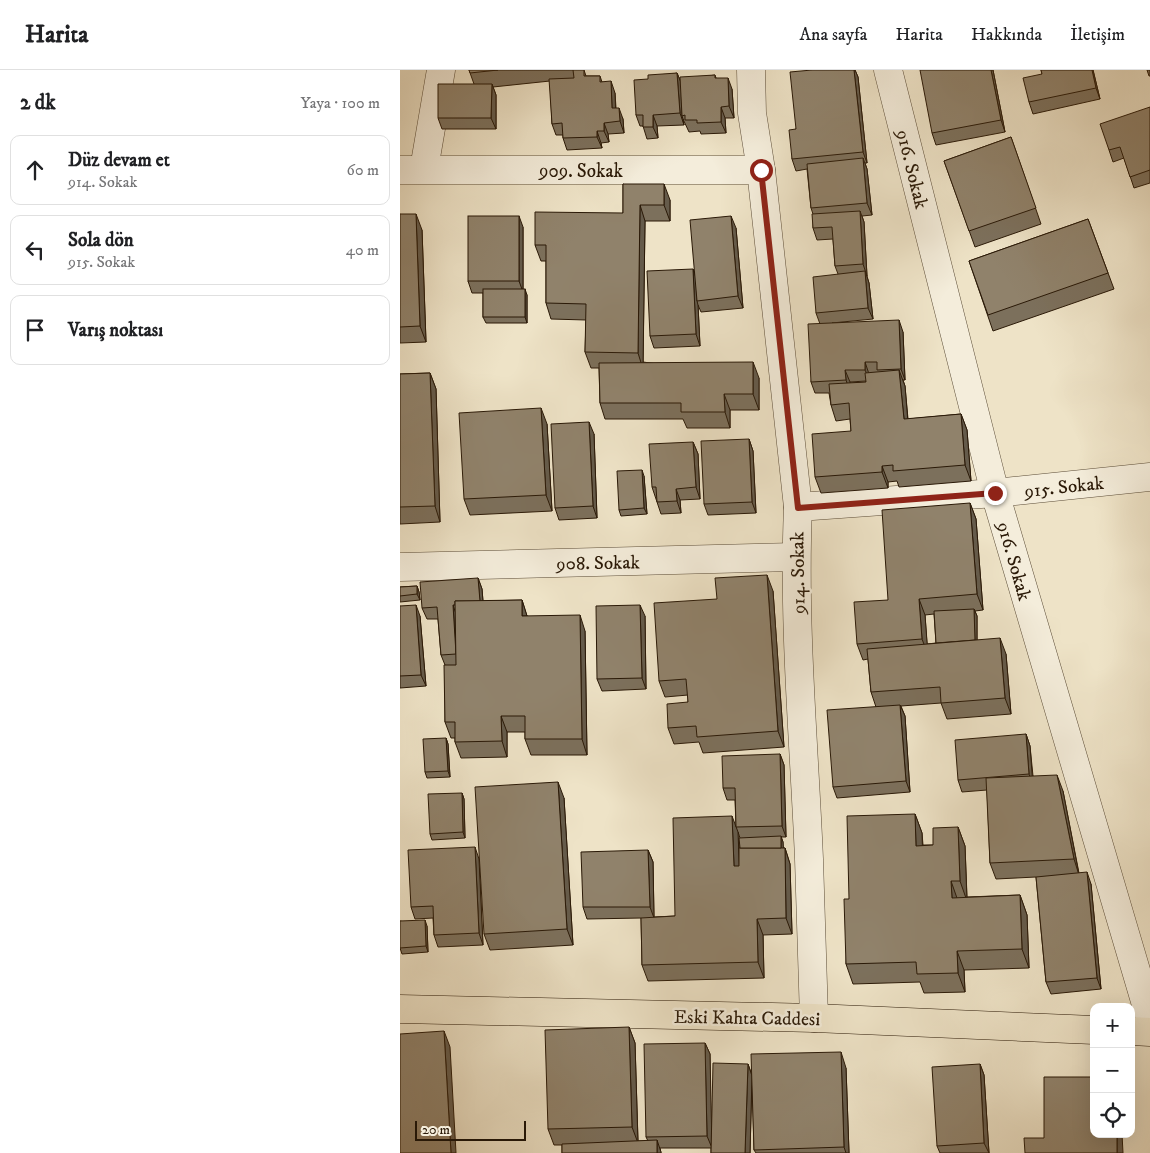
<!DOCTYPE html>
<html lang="tr">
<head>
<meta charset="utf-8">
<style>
  :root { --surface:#fff; --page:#f2f2f2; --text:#202124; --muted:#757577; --line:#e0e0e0 }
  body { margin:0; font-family:"IM FELL DW Pica",serif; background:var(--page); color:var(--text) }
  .controls { position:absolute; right:15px; bottom:15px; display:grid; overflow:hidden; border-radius:10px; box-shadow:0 5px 20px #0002 }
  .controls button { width:45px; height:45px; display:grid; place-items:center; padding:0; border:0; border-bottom:1px solid var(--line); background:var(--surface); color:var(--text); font:25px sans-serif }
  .scale { position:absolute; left:15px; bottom:12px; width:111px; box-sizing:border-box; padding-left:5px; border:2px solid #2a1907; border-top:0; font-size:14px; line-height:18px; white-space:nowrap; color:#2a1907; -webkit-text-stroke:4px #f4eddb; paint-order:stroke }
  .stop { position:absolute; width:15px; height:15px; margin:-11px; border:4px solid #8f2418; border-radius:50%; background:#fff }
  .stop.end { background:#8f2418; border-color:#fff; box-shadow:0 1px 5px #0008 }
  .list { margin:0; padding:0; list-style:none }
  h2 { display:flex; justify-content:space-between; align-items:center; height:65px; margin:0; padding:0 20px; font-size:21px }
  h2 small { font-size:16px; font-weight:400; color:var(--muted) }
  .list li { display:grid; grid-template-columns:32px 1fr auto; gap:15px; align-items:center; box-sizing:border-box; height:70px; margin:0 10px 10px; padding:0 10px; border:1px solid var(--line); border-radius:10px }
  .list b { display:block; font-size:19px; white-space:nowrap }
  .list p { margin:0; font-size:16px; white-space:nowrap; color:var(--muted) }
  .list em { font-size:16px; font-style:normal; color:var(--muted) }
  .icon { flex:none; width:28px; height:28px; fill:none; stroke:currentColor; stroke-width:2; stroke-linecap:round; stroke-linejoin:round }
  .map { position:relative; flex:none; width:750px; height:1083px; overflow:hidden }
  header { display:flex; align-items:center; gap:30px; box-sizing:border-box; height:70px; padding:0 25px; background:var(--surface); border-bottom:1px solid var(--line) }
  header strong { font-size:24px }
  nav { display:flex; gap:28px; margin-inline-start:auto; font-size:18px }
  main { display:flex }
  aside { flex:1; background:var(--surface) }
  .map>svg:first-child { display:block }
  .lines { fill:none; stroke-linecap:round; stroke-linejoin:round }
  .minor-casing { stroke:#5b4c37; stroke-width:29 }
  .major-casing { stroke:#2a1907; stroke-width:29 }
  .minor { stroke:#f4eddb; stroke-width:28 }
  .major { stroke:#eee3c7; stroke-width:28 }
  .wall { fill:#7c705c; stroke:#2a1907; fill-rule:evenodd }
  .shaded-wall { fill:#655b4b; stroke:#2a1907 }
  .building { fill:#90826b; stroke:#2a1907 }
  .route { stroke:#8f2418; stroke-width:6 }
  .labels { text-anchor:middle; stroke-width:5; stroke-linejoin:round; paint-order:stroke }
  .street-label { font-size:19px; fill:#2a1907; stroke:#f4eddb }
</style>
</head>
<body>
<header>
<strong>Harita</strong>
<nav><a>Ana sayfa</a><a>Harita</a><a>Hakkında</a><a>İletişim</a></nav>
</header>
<main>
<aside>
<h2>2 dk<small>Yaya · 100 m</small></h2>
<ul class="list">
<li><svg class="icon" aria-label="ahead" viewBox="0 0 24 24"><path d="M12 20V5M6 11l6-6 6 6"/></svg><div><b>Düz devam et</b><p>914. Sokak</p></div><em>60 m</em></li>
<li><svg class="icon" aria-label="left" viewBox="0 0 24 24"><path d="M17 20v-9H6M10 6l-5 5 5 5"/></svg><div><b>Sola dön</b><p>915. Sokak</p></div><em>40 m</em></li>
<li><svg class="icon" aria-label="arrive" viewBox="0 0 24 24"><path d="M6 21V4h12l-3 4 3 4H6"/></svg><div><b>Varış noktası</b></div></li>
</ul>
</aside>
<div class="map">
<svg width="750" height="1083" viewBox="0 0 750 1083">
  <rect width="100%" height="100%" fill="#eee3c7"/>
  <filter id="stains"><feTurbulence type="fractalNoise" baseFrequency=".004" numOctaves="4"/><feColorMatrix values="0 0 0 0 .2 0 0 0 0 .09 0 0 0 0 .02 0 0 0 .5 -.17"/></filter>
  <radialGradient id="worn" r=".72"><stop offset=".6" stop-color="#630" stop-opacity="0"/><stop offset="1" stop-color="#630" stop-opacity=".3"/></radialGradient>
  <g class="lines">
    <g class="minor-casing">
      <g id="minor">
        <path d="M351,0l1,43 9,57 37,337c-5,118 6,235 11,352 2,53 3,106 5,159"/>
        <polyline points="488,0 595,423 750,948"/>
        <polyline points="24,99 41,0"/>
        <polyline points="0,100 361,100"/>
        <polyline points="398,437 595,423 750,407"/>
        <polyline points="0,497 396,487"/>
      </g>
    </g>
    <g class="major-casing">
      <g id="major">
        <polyline points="0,939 414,948 694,960"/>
        <polyline points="731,961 750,962"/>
      </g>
    </g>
    <use href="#minor" class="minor"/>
    <use href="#major" class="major"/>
  </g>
  <g class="wall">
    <polygon points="69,0 184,0 186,6 200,6 202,12 215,23 216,38 223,49 224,63 208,64 209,72 201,73 202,78 167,80 163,68 163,65 156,65 152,54 150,11 93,17 96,25 96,59 42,59 38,48 74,14"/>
    <path d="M412,0h43l3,7 9,86h-2l2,6 5,46 -10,1 2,6 3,54 2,7 4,36 -41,4 71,9 2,48h-2l2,6 3,33 53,-5 6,16 4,51 -72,6 -2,-6 -9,1v6l-67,5 -6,-16 36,-46 -1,-12 -14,2 -5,-16 -2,-12h-14l-4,-11 9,-58 -4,-11 22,-39 -3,-8 -2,-27 -16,1 -4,-12v-14l-2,-6 -4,-39 -11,2 -4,-12 4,-30zM466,311v1l-16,1v-1z"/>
    <polygon points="593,0 605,62 536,75 532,63"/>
    <polygon points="641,0 693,0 700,29 633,44 629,32 642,4"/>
    <polygon points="747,0 750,0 750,6 749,6"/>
    <polygon points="277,3 280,10 315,5 316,8 332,19 334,48 325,48 326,63 301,64 300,61 289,62 283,49 284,55 257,56 258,68 247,69 243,56 240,56 236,45 248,9"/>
    <polygon points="750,37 750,113 734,118 724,88 713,92 709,80"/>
    <polygon points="611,67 641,154 575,177 544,91"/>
    <polygon points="223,114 270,130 270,151 245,151 243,292 359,308 359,340 330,340 330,358 287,358 283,349 205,349 200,333 199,298 191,298 185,282 186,250 151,249 146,233 146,191 141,191 135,175 223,143"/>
    <polygon points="0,144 22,160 26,272 0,273"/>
    <polygon points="688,149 714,219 593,261 569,191"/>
    <polygon points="123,157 123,219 127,225 127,253 86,253 83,247 83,223 72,223 68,211"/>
    <polygon points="336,158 343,238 301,242 298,235 300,276 254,278 250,266 293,199 294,203"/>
    <polygon points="30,303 36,319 40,452 0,454 0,304"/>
    <polygon points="147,354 152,441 70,445 64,429"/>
    <polygon points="194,364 197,448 159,450 155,438"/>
    <polygon points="349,369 353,381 356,443 308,445 304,434"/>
    <polygon points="293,372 298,384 300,429 280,430 281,443 261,444 252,417"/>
    <polygon points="244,406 247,444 221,446 219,440"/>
    <path d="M570,433l6,16 7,91 -8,1 2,5v24l29,14 5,60 -64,5 -6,-16 -40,3 4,10 5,76 -73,6 -4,-11 43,-80 -5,-15 -3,-33 -5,1 -6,-16 31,-44zM534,544l2,29 -9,1 -2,-29z"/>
    <polygon points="78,508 82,519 83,531 122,530 127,546 185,561 187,685 131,685 125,669 125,662 107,662 107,687 61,688 55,672 55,668 51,668 45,652 45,595 41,585 38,549 27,549 22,538"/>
    <polygon points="17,516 19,522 20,530 0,532 0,517"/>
    <polygon points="373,521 384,677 303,683 299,672 274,674 268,658 288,632 288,625 265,627 259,611 317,529"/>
    <polygon points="0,536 20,546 26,616 0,618"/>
    <polygon points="245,546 246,619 202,621 197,609"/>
    <polygon points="626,664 630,676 633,706 663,721 679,803 691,814 701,919 651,924 646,912 636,807 596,809 590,793 587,720 562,722 558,710"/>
    <polygon points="46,668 48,674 50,707 27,708 25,702"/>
    <path d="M380,684l4,11 2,72h-5l2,5v6h2l5,16 2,70 -29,1 1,43 -116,3 -6,-16 -1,-47 -54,1 -4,-12 65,-57 5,12 1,55 21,-1 61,-90 -1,-26h-8l-4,-12zM338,762l2,6 -1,28z"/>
    <polygon points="62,723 64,729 65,768 32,770 30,764"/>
    <polygon points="164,728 173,875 90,880 84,864"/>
    <polygon points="515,744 522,763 523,775 533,775 558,757 565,776 567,827 620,825 627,845 629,898 564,900 565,922 524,923 520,912 453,914 446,894 449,829"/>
    <polygon points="79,789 83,875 38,877 34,865 33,848 15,849 11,837"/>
    <polygon points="0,851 27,856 28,882 2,884 0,878"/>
    <polygon points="229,957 235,973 238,1071 248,1071 246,1067 305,973 310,984 311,1074 348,994 352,1005 446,998 449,1083 356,1083 354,1080 352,1006 350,1083 311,1083 311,1078 260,1078 261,1083 162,1083 162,1075 154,1075 148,1059"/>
    <polygon points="580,994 584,1005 589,1083 540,1083 537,1076"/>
  </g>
  <g class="shaded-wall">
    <polygon points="454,0 455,0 458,7 467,93 463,82"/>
    <polygon points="591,0 593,0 605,62 601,50"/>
    <polygon points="692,0 693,0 700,29 696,18"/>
    <polygon points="277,3 282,15 282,46 283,49 284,55 280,43"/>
    <polygon points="328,8 332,19 334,48 329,36"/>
    <polygon points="211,11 215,23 216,50 212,38"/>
    <polygon points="92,14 96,25 96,59 91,48"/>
    <polygon points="321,37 325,48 326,63 321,52"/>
    <polygon points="219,38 223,49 224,63 220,51"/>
    <polygon points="253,45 257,56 258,68 253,57"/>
    <polygon points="204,53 208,64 209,72 204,61"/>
    <polygon points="197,61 201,73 202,78 197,67"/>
    <polygon points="463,88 467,99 472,145 467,133"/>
    <polygon points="264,114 270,130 270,151 264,135"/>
    <polygon points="240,135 245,151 243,299 238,283"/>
    <polygon points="460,141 464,152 467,206 463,194"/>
    <polygon points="16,144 22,160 26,272 20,256"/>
    <polygon points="119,146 123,157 123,222 119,211"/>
    <polygon points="331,146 336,158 343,238 338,226"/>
    <polygon points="293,199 297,211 297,231 298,235 300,276 296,264"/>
    <polygon points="465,201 469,213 473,249 468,238"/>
    <polygon points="125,219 127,225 127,253 125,247"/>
    <polygon points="499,250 503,262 505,310 501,299"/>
    <polygon points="353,292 359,308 359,340 353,324"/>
    <polygon points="465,292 469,304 470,311 465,300"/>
    <polygon points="445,300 450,312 450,322 446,310"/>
    <polygon points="499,300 505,316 509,365 504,349"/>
    <polygon points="30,303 36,319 40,452 35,436"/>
    <polygon points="324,324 330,340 330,358 325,342"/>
    <polygon points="141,338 147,354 152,441 146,425"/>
    <polygon points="561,344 567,360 571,411 565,395"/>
    <polygon points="189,352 194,364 197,448 193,436"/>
    <polygon points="349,369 353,381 356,443 352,432"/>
    <polygon points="293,372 298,384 300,429 296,417"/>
    <polygon points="482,396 488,412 488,418 482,402"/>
    <polygon points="242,400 244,406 247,444 244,438"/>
    <polygon points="276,419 280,430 281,443 277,431"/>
    <polygon points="570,433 576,449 583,540 577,524"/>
    <polygon points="367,505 373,521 384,677 378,661"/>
    <polygon points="78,508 82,519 84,545 80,533"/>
    <polygon points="17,516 19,522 20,530 17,524"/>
    <polygon points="519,529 525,545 528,585 522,569"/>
    <polygon points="122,530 127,546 122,546"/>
    <polygon points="16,535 20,546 26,616 21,605"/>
    <polygon points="53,535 57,547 56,584"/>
    <polygon points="240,535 245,546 246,619 242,608"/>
    <polygon points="574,539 577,546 577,582 575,576"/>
    <polygon points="180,545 185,561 187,685 182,669"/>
    <polygon points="600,568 606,584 611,644 605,628"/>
    <polygon points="500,635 505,646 510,722 506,711"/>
    <polygon points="101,646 107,662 107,687 102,671"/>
    <polygon points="626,664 630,676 633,716 629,704"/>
    <polygon points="46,668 48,674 50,707 48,701"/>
    <polygon points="380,684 384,695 386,767 382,756"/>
    <polygon points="657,705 663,721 679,805 674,789"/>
    <polygon points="158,712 164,728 173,875 167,859"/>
    <polygon points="62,723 64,729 65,768 63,762"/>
    <polygon points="515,744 522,763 523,795 516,776"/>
    <polygon points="332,746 338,762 340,812 334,796"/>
    <polygon points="558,757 565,776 567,831 560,811"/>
    <polygon points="381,766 383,772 384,787 381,781"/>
    <polygon points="75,777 79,789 83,875 79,863"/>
    <polygon points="385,778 390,794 392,864 386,848"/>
    <polygon points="248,780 253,792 254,848 250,837"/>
    <polygon points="687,802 691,814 701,919 697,908"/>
    <polygon points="551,811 558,831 552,828"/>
    <polygon points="620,825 627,845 629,898 622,879"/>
    <polygon points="357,849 363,865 364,908 358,892"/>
    <polygon points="25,850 27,856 28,882 26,876"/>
    <polygon points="557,881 564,900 565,922 558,903"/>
    <polygon points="229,957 235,973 238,1073 232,1057"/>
    <polygon points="44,961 50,977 56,1083 51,1083"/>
    <polygon points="305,973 310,984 312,1078 307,1066"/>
    <polygon points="441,982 446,998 449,1083 446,1083 444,1077"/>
    <polygon points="348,994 352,1006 350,1083 345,1083"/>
    <polygon points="580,994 584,1005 589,1083 584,1073"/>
    <polygon points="717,1064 722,1064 723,1083 717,1083"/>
    <polygon points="257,1070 261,1082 261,1083 257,1083"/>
  </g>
  <g class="building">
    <polygon points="69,0 98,0 70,3"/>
    <polygon points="173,0 184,0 184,6 200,6 200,12 211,11 212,38 219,38 220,51 204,53 204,61 197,61 197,67 163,68 162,53 152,54 149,9 174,8"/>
    <polygon points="412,0 454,0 463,82 392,89 389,60 396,59 390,2"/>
    <polygon points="520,0 591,0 601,50 532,63"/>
    <polygon points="641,0 692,0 696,18 629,32 623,8 642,4"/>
    <polygon points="277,3 280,43 253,45 253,57 243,57 243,45 236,45 234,10 248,9 248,5"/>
    <polygon points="315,5 315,8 328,8 329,36 321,37 321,52 297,53 297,50 285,50 285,45 282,46 280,7"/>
    <polygon points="38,14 92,14 91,48 38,48"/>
    <polygon points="750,37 750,100 730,107 720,77 709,80 700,54"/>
    <polygon points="611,67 636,138 569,161 544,91"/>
    <polygon points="463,88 467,133 411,138 407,94"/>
    <polygon points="223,114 264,114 264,135 240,135 238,283 185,282 186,234 146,233 146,175 135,175 135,142 223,143"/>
    <polygon points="460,141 463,194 435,196 432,157 413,158 412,144"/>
    <polygon points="0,144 16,144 20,256 0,257"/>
    <rect x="68" y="146" width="51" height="65"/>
    <polygon points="331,146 338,226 297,231 290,150"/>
    <polygon points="688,149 708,203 588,245 569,191"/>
    <polygon points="293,199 296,264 250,266 247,201"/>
    <polygon points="465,201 468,238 416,243 413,207"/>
    <rect x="83" y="219" width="42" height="28"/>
    <polygon points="499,250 501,299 477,300 477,292 465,292 465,300 445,300 446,310 411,312 408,254"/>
    <polygon points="353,292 353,324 324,324 325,342 281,342 281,333 200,333 199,293"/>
    <polygon points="499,300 504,349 561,344 565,395 493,401 493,395 482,396 482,402 415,407 412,364 451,361 449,333 431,335 429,314 466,312 465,303"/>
    <polygon points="30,303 35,436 0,437 0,304"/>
    <polygon points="141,338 146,425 64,429 59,343"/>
    <polygon points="189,352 193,436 155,438 151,354"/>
    <polygon points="349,369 352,432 304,434 301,371"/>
    <polygon points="293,372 296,417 276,419 277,431 257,432 256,417 252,417 249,374"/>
    <polygon points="242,400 244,438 219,440 217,401"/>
    <polygon points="570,433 577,524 519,529 522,569 457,574 454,532 488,530 482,440"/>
    <polygon points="367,505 378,661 297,667 296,656 268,658 267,634 288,632 286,609 259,611 254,533 317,529 315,508"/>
    <polygon points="78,508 80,531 55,531 55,535 53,535 56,584 41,585 37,537 22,538 20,512"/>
    <polygon points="17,516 17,524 0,526 0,517"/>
    <polygon points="122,530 122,546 180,545 182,669 125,669 125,646 101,646 102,671 55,672 55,652 45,652 44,595 56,595 55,531"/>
    <polygon points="16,535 21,605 0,606 0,536"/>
    <polygon points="240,535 242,608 197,609 196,536"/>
    <polygon points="574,539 575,570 536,573 534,541"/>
    <polygon points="600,568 605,628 541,633 540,617 471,622 467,579"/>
    <polygon points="500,635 506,711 433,717 427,640"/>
    <polygon points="626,664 629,704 558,710 555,670"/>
    <polygon points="46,668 48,701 25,702 23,669"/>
    <polygon points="380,684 382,756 336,757 335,718 323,718 322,686"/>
    <polygon points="657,705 674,789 590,793 586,708"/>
    <polygon points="158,712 167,859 84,864 75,717"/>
    <polygon points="62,723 63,762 30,764 28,724"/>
    <polygon points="515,744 516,776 533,775 533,758 558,757 560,811 551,811 552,828 620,825 622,879 557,881 558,903 517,904 516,892 446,894 444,829 449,829 447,746"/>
    <polygon points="332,746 334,796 339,796 339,778 385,778 386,848 357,849 358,892 242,895 241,848 275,846 273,748"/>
    <polygon points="381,766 381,778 340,778 339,768"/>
    <polygon points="75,777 79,863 34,865 33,836 11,837 8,780"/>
    <polygon points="248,780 250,837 183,837 181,782"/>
    <polygon points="687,802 697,908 646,912 636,807"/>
    <polygon points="25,850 26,876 0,878 0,851"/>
    <polygon points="229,957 232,1057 148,1059 145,960"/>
    <polygon points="44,961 51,1083 0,1083 0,964"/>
    <polygon points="305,973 307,1066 246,1067 244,974"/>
    <polygon points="441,982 444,1077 354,1080 351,984"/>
    <polygon points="313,993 348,994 345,1083 311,1083"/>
    <polygon points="580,994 584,1073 537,1076 532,997"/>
    <polygon points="644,1007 694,1007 694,1064 717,1064 717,1083 625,1083 624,1068 644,1068"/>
    <polygon points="257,1070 257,1083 162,1083 162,1074"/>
  </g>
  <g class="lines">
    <polyline class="route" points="361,100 398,438 595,423"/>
  </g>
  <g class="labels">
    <g class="street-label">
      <text transform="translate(513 99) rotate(76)" y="7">916. Sokak</text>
      <text x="181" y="107">909. Sokak</text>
      <text transform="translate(664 416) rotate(-6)" y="7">915. Sokak</text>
      <text transform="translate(615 491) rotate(74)" y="7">916. Sokak</text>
      <text transform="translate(198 492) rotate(-1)" y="7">908. Sokak</text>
      <text transform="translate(397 503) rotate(-91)" y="7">914. Sokak</text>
      <text transform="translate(347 947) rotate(1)" y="7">Eski Kahta Caddesi</text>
    </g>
  </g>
  <rect width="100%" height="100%" filter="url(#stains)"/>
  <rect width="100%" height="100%" fill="url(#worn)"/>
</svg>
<div class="controls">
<button>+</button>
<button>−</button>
<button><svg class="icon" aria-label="locate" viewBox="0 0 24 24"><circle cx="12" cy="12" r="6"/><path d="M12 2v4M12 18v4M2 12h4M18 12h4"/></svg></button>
</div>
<div class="scale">20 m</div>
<div class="stop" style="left:361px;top:100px"></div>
<div class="stop end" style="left:595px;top:423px"></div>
</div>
</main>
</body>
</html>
